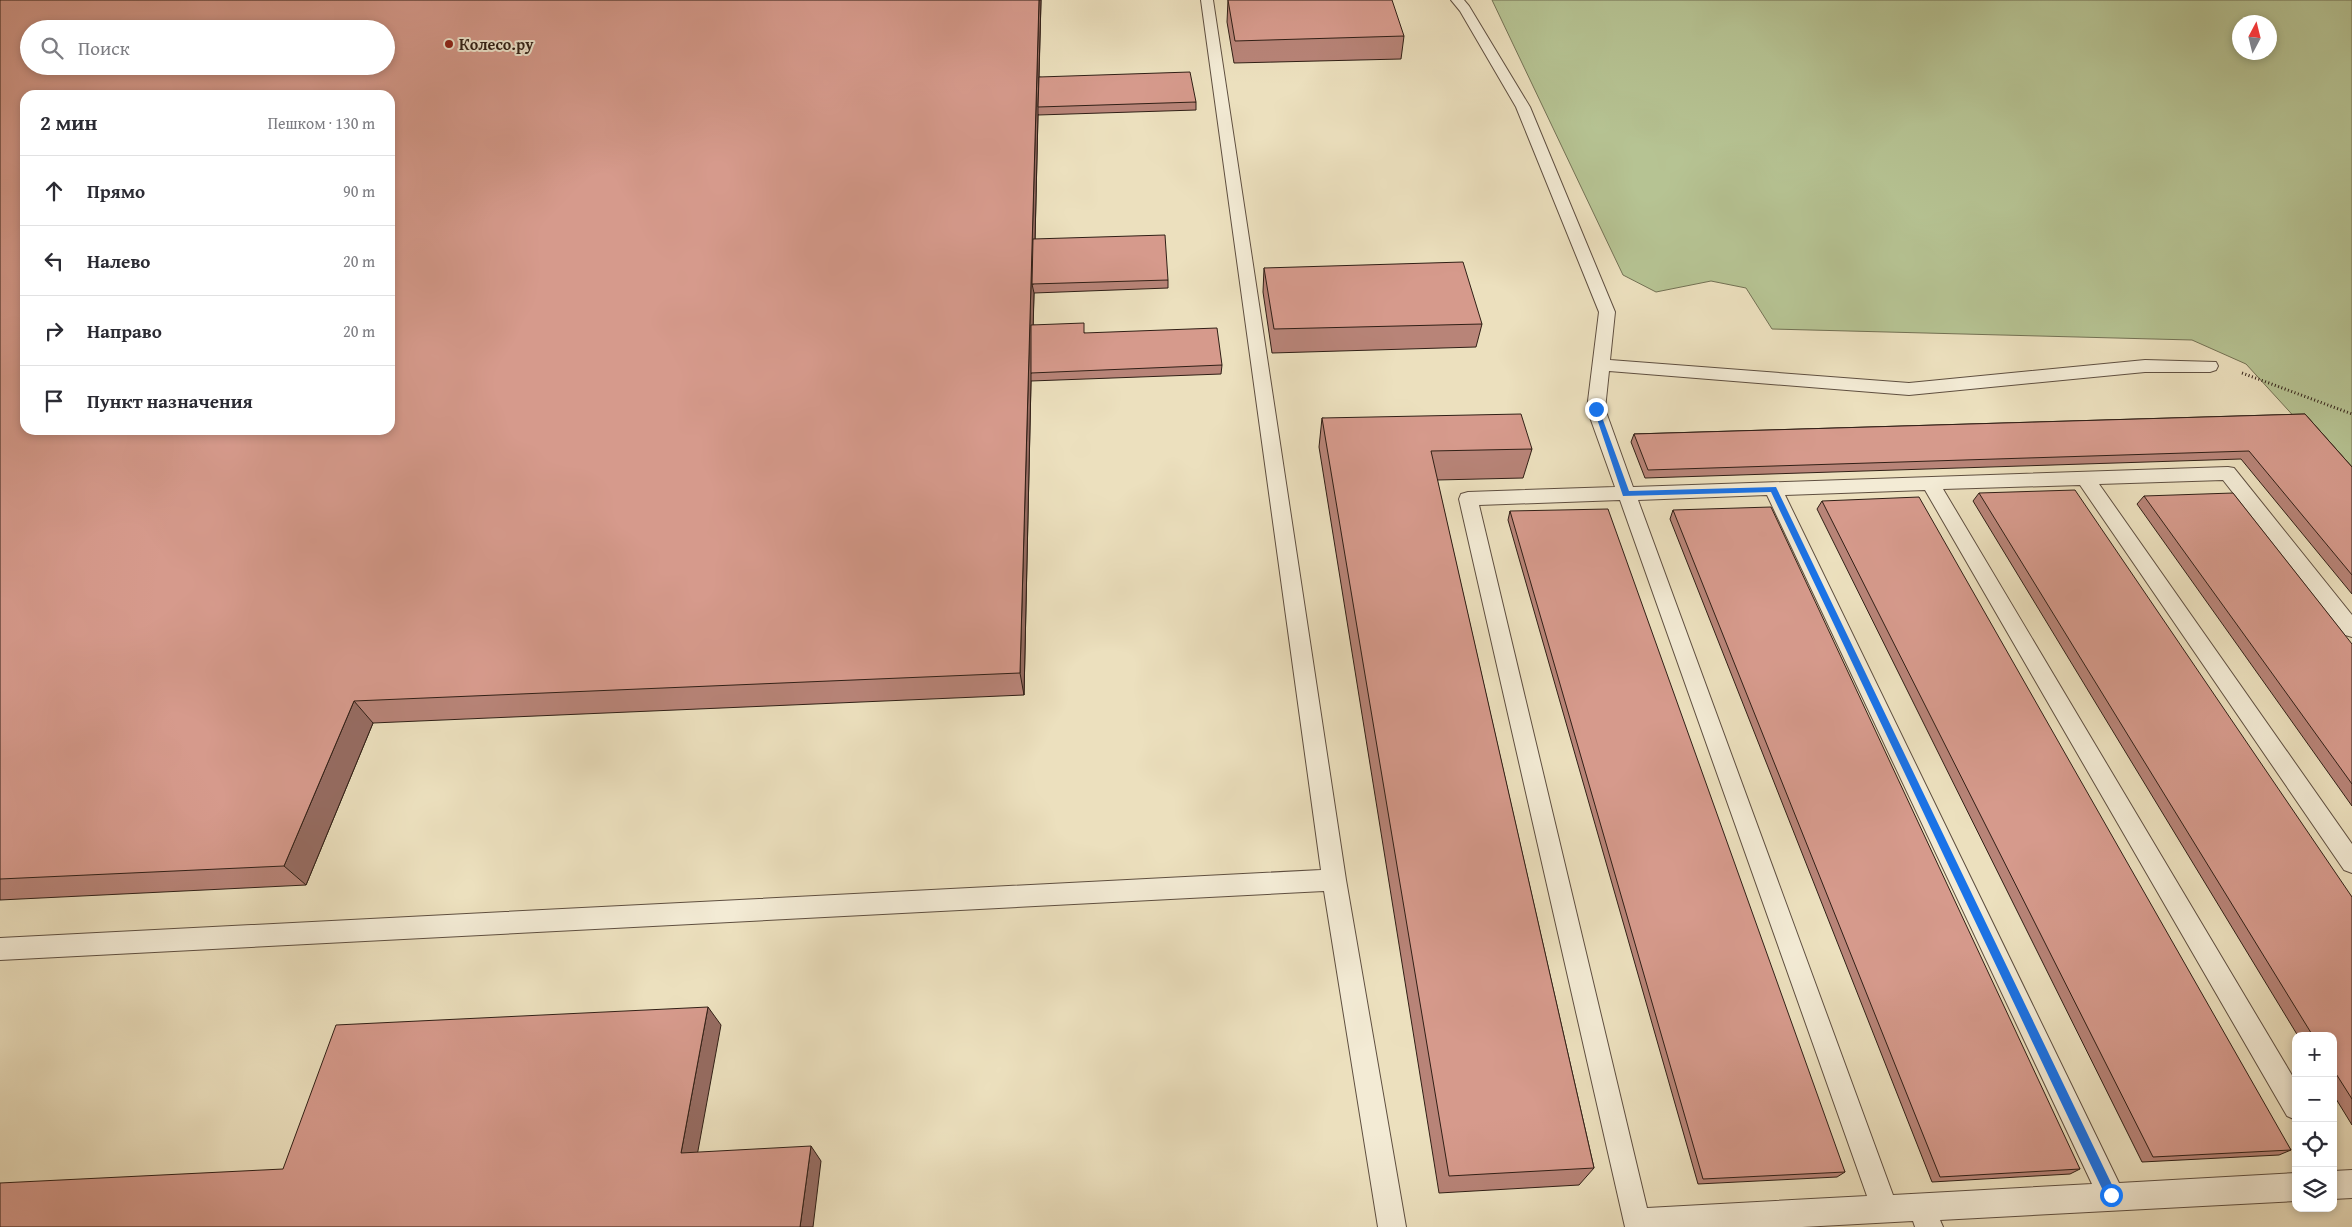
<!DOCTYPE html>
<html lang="ru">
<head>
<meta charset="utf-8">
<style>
  :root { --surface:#fff; --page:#f7f7f7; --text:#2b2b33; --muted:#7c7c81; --line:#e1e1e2 }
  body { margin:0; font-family:"Gentium Book Plus",serif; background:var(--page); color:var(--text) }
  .controls { position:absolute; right:15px; bottom:15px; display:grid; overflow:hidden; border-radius:10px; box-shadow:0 2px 8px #0003 }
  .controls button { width:45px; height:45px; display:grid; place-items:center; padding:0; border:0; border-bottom:1px solid var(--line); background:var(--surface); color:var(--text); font:25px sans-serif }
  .compass { position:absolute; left:2232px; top:15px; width:45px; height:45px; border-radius:50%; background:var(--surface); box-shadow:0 2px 8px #0003; rotate:7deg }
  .stop { position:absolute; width:15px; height:15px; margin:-11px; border:4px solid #1a73e8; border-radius:50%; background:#fff }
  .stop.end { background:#1a73e8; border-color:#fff; box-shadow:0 1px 5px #0008 }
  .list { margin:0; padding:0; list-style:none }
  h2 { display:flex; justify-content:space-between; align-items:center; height:65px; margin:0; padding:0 20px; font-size:21px }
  h2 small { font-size:16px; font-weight:400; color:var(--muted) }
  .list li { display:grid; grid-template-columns:32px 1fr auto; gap:15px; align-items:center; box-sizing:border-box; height:70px; padding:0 20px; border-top:1px solid var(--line) }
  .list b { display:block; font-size:19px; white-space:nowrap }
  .list em { font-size:16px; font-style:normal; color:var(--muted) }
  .icon { flex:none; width:28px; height:28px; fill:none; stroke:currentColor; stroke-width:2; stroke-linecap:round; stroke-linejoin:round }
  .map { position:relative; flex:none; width:2352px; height:1227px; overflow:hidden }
  .search { position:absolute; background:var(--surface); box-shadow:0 2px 8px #0003; left:20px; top:20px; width:375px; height:55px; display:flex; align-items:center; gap:12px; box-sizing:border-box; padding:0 18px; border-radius:28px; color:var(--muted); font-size:19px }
  .panel { position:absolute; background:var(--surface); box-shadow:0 2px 8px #0003; left:20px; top:90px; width:375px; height:345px; border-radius:15px }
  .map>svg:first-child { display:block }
  .green { fill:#b6c393; stroke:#737154; fill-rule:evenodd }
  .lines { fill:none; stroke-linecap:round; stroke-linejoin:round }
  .service-casing { stroke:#5f4f40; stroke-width:2 }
  .path { stroke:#301f16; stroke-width:3; stroke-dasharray:1 2.5; stroke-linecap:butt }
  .service { fill:#f3ebd5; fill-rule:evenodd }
  .wall { fill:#b88478; stroke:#301f16 }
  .shaded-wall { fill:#966c62; stroke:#301f16 }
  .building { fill:#d69a8c; stroke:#301f16; fill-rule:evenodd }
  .route { fill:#1a73e8 }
  .poi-dot { fill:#8f2418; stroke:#f3ebd5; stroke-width:2 }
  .labels { text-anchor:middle; stroke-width:4; stroke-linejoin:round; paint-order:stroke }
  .far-poi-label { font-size:16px; font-weight:bold; fill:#301f16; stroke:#f3ebd5; text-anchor:start }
</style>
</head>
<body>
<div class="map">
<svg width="2352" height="1227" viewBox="0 0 2352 1227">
  <rect width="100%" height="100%" fill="#ece0be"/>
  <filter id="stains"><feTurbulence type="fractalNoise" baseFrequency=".004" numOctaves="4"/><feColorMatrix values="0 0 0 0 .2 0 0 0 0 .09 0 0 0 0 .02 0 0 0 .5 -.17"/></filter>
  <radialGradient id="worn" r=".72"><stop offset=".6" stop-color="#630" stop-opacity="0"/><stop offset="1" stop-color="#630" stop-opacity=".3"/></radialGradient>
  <path class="green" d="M1492,0h860v480l-106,-116 -54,-24 -420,-11 -26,-41 -35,-7 -55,11 -33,-17zM2240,22h30v30h-30z"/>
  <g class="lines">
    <g class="service-casing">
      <g id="service">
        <polygon points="1201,0 1213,0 1346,880 1406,1227 1378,1227 1324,891 0,960 0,938 1321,870"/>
        <path d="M1451,0h13l5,6 61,101 85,205 -5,48 299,23 236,-23 71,2 2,4 -2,4 -6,2h-65l-236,23 -300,-24 -4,38 28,78 595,-20 6,1 118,147v22l-7,-2 -122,-155 -124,4 253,360v29l-8,-3 -264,-385 -137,4 353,593v38l-9,-4 -362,-626 -140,5 334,688 177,-10v28l-356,19 3,7h-28l-2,-6 -111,6h-177l-166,-728 2,-5 7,-2 147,-5 -28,-78 12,-97 -83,-205 -56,-96zM1767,495l325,689 -199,11 -255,-695zM1620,500l247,696 -220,12 -168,-703z"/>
        <polygon points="2352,1170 2352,1198 2333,1199 2333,1171"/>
      </g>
    </g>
    <polyline class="path" points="2242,373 2352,414"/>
    <use href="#service" class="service"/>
  </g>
  <g class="wall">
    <polygon points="0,0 1041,0 1039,77 1196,102 1196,110 1038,115 1038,114 1035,239 1168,280 1168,288 1034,293 1033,325 1084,333 1222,365 1221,374 1031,381 1024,695 373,723 306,885 0,900"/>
    <polygon points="1228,0 1404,36 1401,59 1234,63 1227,22"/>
    <polygon points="1264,268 1482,324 1476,347 1272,353 1263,292"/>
    <polygon points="2305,414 2352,467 2352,594 2241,459 1645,478 1631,442 1634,434"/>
    <polygon points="1322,418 1532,449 1523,478 1437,480 1594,1168 1579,1185 1439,1193 1319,447"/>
    <polygon points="1979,493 2352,897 2352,1125 2333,1094 2333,1036 2298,1036 1973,501"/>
    <polygon points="2144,496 2352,644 2352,806 2137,504"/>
    <polygon points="1822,501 2291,1150 2279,1155 2142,1162 1817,509"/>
    <polygon points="1673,510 2080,1169 2070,1174 1932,1182 1670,519"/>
    <polygon points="1510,511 1845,1172 1837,1177 1698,1184 1508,520"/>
  </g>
  <g class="shaded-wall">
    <polygon points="1039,0 1041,0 1038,107 1038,114 1034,284 1032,284 1034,293 1032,373 1031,373 1031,381 1024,695 1020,673"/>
    <polygon points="354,701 373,723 306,885 284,866"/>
    <polygon points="708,1007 721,1025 695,1167 681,1153"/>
    <polygon points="811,1146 821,1161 813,1227 800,1227"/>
  </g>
  <g class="building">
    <path d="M0,0h1039l-19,673 -666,28 -70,165 -284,13zM29,29h357v37h-357zM25,95h365v335h-365z"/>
    <polygon points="1228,0 1392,0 1404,36 1235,41"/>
    <polygon points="1190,72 1196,102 1038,107 1039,77"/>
    <polygon points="1165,235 1168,280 1032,284 1033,239"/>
    <polygon points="1463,262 1482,324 1274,329 1264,268"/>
    <polygon points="1084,323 1084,333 1217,328 1222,365 1031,373 1031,325"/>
    <polygon points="1521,414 1532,449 1431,451 1594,1168 1449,1176 1322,418"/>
    <polygon points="2305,414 2352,467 2352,575 2249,451 1648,470 1634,434"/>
    <polygon points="2075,490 2352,897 2352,1099 2333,1069 2333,1036 2313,1036 1979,493"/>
    <polygon points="2233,493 2352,644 2352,784 2144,496"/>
    <polygon points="1919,497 2291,1150 2153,1157 1822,501"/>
    <polygon points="1771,507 2080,1169 1940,1177 1673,510"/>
    <polygon points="1608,509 1845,1172 1703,1179 1510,511"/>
    <polygon points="708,1007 681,1153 811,1146 800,1227 0,1227 0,1183 283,1169 336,1025"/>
  </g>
  <polygon class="route" points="1593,407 1599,409 1629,491 1776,487 2115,1191 2115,1199 2107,1199 1771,492 1623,496"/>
  <circle class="poi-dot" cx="449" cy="44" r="5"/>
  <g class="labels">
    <g class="far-poi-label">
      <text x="459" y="50">Колесо.ру</text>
    </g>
  </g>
  <rect width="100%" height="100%" filter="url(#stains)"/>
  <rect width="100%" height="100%" fill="url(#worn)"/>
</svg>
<div class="controls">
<button>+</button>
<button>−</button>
<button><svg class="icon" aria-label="locate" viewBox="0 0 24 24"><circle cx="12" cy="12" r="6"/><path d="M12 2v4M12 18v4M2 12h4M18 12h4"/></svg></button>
<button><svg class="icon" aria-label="layers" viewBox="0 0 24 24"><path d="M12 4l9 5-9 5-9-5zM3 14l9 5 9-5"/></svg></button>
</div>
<svg class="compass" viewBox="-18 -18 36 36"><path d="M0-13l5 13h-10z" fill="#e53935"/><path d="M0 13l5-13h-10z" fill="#7c7c81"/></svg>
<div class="stop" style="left:2111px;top:1195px"></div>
<div class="stop end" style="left:1596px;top:409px"></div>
<div class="search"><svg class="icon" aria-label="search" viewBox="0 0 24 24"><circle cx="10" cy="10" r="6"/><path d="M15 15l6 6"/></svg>Поиск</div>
<section class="panel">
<h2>2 мин<small>Пешком · 130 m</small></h2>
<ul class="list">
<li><svg class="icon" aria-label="ahead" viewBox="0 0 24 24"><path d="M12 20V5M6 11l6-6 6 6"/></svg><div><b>Прямо</b></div><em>90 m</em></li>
<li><svg class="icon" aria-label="left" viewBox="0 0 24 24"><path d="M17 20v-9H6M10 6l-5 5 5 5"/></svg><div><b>Налево</b></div><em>20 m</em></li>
<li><svg class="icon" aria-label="right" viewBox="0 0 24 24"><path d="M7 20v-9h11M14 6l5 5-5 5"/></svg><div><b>Направо</b></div><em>20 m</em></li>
<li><svg class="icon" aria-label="arrive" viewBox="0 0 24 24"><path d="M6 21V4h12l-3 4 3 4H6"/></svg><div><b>Пункт назначения</b></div></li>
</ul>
</section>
</div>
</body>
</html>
